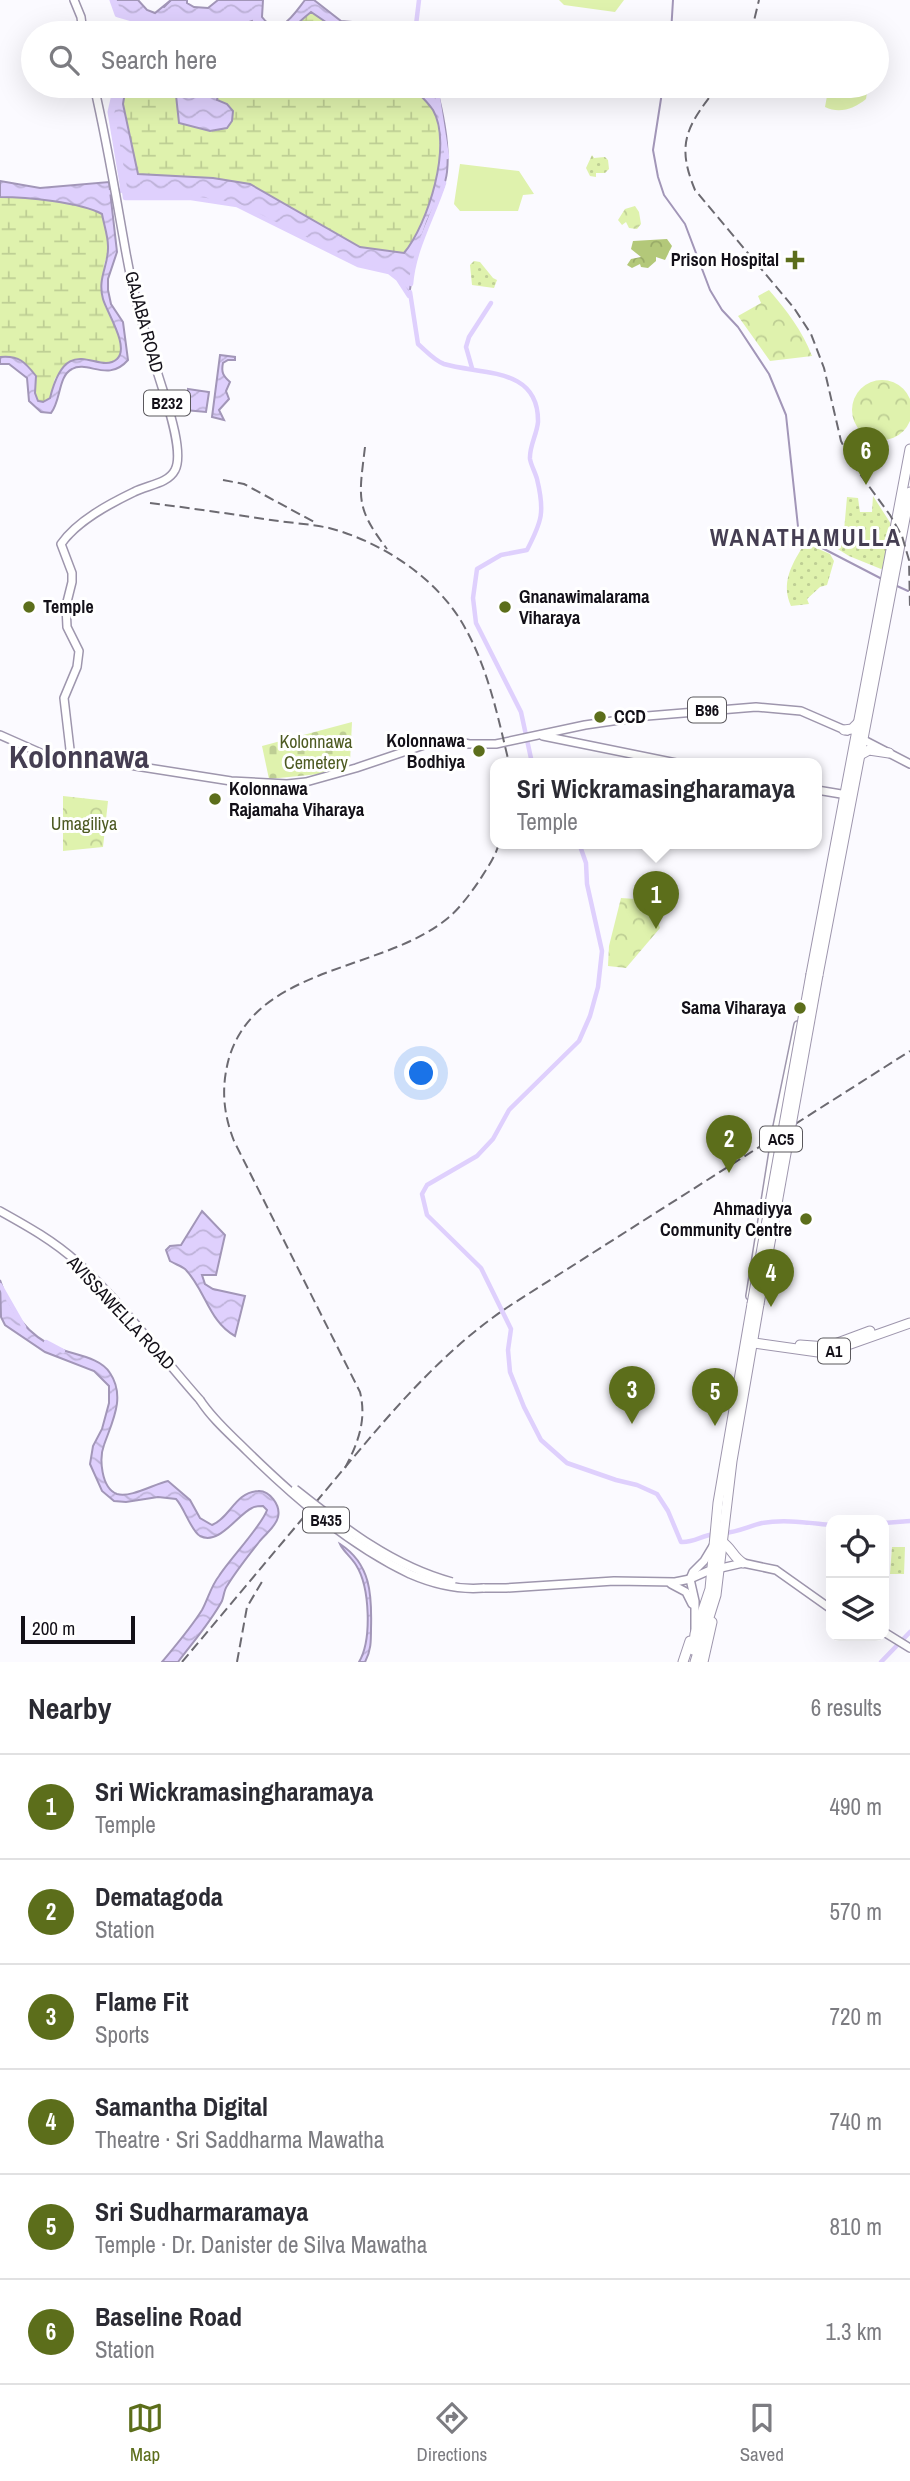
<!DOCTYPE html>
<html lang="en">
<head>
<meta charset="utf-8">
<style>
  :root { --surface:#fff; --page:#f7f7f7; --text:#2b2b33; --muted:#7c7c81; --line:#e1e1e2; --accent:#5c6e1b }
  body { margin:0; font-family:"Archivo Narrow",sans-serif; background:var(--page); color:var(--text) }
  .controls { position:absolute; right:21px; bottom:21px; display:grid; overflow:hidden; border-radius:14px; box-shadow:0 7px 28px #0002 }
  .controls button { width:63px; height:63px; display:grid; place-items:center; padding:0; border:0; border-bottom:2px solid var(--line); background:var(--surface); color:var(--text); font:35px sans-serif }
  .scale { position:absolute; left:21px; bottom:18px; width:114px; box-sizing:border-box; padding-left:7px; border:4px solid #131018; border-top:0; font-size:19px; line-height:24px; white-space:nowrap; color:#131018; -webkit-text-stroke:5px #fff; paint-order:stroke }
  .you { position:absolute; left:422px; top:1074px; width:24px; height:24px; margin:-18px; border:5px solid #fff; border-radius:50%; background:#1a73e8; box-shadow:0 0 0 10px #1a73e833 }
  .badge { display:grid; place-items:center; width:46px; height:46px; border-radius:50%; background:var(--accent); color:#fff; font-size:23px; font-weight:700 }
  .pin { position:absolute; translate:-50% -58px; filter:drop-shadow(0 2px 4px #0008) }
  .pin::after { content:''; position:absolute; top:37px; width:24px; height:21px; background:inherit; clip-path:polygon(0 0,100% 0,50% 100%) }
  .popup { position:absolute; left:490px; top:758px; width:332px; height:91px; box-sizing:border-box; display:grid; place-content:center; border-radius:14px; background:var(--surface); filter:drop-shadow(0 2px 5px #0005); font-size:23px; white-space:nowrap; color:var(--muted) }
  .popup b { font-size:26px; color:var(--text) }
  .popup::after { content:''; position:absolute; left:50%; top:100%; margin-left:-14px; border:14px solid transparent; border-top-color:var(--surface) }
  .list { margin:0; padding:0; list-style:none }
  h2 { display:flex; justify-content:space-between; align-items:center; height:91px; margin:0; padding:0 28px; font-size:30px }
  h2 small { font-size:23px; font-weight:400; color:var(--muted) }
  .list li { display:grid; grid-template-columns:46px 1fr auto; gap:21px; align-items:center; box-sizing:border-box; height:105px; padding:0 28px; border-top:2px solid var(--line) }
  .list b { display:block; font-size:26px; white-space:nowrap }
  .list p { margin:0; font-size:23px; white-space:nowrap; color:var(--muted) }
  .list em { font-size:23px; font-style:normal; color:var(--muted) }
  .icon { flex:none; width:38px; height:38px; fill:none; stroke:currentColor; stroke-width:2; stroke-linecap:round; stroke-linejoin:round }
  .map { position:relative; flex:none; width:910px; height:1662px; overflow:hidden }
  .search { position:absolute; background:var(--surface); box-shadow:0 7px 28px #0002; left:21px; right:21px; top:21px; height:77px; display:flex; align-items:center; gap:18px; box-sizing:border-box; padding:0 24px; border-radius:38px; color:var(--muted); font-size:26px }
  .sheet { height:721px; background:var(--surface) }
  nav { display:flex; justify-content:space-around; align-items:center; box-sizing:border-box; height:98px; border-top:2px solid var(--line); background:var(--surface); font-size:19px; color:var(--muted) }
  nav a { display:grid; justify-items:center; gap:4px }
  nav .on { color:var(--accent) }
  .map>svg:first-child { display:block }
  .grass { fill:url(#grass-dots) }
  .forest { fill:url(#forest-crowns) }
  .wetland { fill:url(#wetland-marsh) }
  .cemetery { fill:url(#cemetery-stones) }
  .park { fill:url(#park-crowns) }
  .pitch { fill:#dff2ad }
  .water { fill:url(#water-waves); stroke:#a296b8; stroke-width:2 }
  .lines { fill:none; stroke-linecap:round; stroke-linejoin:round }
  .stream { stroke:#a296b8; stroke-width:2 }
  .canal { stroke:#dfd0fd; stroke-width:4.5 }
  .river { stroke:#dfd0fd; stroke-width:7 }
  .major-casing { stroke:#9e96ad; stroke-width:10 }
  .highway-casing { stroke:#9e96ad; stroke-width:11 }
  .major { stroke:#fff; stroke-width:7 }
  .highway { stroke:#fff; stroke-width:9 }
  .rail { stroke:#6c6a71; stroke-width:2; stroke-dasharray:10 5; stroke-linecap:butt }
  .major-bridge-casing { stroke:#9e96ad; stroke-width:10; stroke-linecap:butt }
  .highway-bridge-casing { stroke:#9e96ad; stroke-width:11; stroke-linecap:butt }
  .major-bridge { stroke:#fff; stroke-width:7 }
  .highway-bridge { stroke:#fff; stroke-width:9 }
  .poi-dot { fill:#5c6e1b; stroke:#fff; stroke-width:2.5 }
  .labels { text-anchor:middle; stroke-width:6; stroke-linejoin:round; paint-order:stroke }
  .shield { fill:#fff; stroke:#5a585d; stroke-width:2 }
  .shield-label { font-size:16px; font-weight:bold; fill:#131018 }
  .poi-label { font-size:18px; font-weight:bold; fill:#131018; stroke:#fff; text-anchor:end }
  .street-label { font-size:18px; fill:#131018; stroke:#fff }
  .park-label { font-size:18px; fill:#4d5a22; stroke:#fff }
  .district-label { font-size:24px; font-weight:bold; letter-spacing:2px; fill:#453e52; stroke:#fff }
  .town-label { font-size:32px; font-weight:bold; fill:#453e52; stroke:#fff }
</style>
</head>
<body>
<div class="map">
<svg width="910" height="1662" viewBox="0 0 910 1662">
  <defs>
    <pattern id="grass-dots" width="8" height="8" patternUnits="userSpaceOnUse" patternTransform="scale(1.75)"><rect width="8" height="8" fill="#dff2ad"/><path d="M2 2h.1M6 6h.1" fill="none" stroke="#bece94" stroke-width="1.8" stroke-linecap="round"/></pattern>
    <pattern id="forest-crowns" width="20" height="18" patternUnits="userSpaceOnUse" patternTransform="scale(1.75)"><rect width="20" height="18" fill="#b3c879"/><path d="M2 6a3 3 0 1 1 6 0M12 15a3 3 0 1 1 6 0" fill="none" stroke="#99ab68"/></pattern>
    <pattern id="wetland-marsh" width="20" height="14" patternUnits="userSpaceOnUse" patternTransform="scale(1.75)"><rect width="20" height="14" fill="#dff2ad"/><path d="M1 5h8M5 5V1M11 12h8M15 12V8" fill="none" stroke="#bece94"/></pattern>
    <pattern id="cemetery-stones" width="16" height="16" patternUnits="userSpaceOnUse" patternTransform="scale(1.75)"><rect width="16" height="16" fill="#dff2ad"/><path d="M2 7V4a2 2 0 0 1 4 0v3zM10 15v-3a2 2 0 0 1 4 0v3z" fill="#bece94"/></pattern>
    <pattern id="park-crowns" width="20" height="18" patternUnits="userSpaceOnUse" patternTransform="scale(1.75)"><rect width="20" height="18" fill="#dff2ad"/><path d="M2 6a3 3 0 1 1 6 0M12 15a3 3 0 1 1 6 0" fill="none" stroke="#bece94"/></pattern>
    <pattern id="water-waves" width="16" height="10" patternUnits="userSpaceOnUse" patternTransform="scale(1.75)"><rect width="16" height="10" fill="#dfd0fd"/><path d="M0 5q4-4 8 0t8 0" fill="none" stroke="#beb2d8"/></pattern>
  </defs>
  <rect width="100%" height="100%" fill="#fbfaff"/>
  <g class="grass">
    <polygon points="592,155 594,158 605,157 608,160 609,169 605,173 596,173 596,177 590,176 586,168"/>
    <polygon points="474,261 480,262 493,278 497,280 494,288 472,285 470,265"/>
    <polygon points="873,496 891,524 883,568 881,569 849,556 825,541 825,539 841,537 844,531 847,497 858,498 860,512 872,512"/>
    <path d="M807,544l23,10 4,7 -7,24 -7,2 -13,12 2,5 -18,2c-10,-23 0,-40 12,-60z"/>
    <polygon points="892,1547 905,1547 904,1574 890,1574"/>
  </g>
  <polygon class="forest" points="667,239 672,246 665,260 656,257 656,261 648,268 641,267 640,264 632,268 627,265 631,259 641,257 631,249 633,241"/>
  <g class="wetland">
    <polygon points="311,12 342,33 285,33 291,31"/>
    <path d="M126,86h49l2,20 55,15 1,-10 -6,-7 -10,-4 2,-9 -2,-5h194c7,7 16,15 22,24 21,35 -6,113 -29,143l-44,-6 -110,-63 -37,-6 -76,-4 -14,-71z"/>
    <path d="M0,197c27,0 79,5 102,17l7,34 -5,17 1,41 16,35v11l-4,7 -8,4 -31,-4 -23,19 -5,20 -7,4 -5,-1 -3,-8 1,-17 -26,-20 -10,1z"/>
  </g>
  <polygon class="cemetery" points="352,722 350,762 319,774 269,779 262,746"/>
  <g class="park">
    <polygon points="635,206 639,212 641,224 637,229 629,228 626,222 622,225 618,220 625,209"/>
    <path d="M769,290c18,21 33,40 43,66l-42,5 -32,-45 23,-13 -3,-7z"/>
    <circle cx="882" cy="410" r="30"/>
    <polygon points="63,796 108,801 103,847 63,851"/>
    <polygon points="621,898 650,900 660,928 626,968 608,966 609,946"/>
  </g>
  <g class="pitch">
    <polygon points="559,0 624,0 615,12 564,5"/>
    <path d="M806,86h62l-2,13c-12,10 -27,15 -41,8l2,-11 -21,-8z"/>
    <polygon points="460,164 519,171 534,194 523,195 518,211 460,211 454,204"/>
  </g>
  <g class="water">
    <path d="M113,0h25l9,10 8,3 16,-13h16v3l7,4 14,1 10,-8h45l-1,17c17,23 32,-3 43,-17h9l27,21 11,1 17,11h-27l-31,-21c-26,21 -17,21 -52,21l-7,-12 -3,1 -4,11h-14l-4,-3 -19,3h-63l-3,-12 -24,-7z"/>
    <path d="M117,86h9l-3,18 15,70 75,4 37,6 110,63 44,6c24,-29 49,-108 29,-143 -6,-9 -15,-17 -22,-24h25c7,26 14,59 11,86 -2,18 -13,34 -20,50 -9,24 -15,49 -18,74l-11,-17 -9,-7 -31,-7 -121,-60 -46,-7h-66l-14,-86z"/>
    <polygon points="175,86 217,86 219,91 217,100 227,104 233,111 232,121 227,128 210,131 179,123"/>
    <path d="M0,181l40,7 69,-6 8,70 -9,27v11l3,14 12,18 5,38c-20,23 -40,0 -56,9 -14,7 -11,32 -21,44l-10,-1 -12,-11 -2,-23 -18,-14h-9v-7c19,-2 25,5 36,19l-1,17 3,8 5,1 7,-4c17,-69 48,-22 67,-39 13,-12 -10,-46 -14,-60 -6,-21 6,-34 5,-53 0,-10 -4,-21 -6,-32 -22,-12 -76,-17 -102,-17z"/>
    <path d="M220,355l15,2v3h-7l-5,3c-2,9 0,13 7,19l-4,9 3,8 -10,11 5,10 -12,-3z"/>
    <polygon points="188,389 209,392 206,412 185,410"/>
    <path d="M202,1211l23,24 -9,40h-14l3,9 8,5 32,7 -10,40c-26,-14 -30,-47 -50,-67 -4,-3 -10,-5 -15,-8l-4,-11 4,-4 11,-1z"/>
    <path d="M0,1280c9,30 28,56 57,68 17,7 43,9 53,25 16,24 2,49 -6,72 -5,13 -3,43 13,49 14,4 37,-10 51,-13l22,19 10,18 12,7c18,-7 23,-33 46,-34 11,-1 23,14 20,26 -2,10 -13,17 -19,25 -11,14 -23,29 -32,44 -3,4 -3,10 -5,15 -12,22 -29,41 -44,61h-16c14,-17 28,-33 40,-52 6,-11 9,-24 17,-34 10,-16 44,-52 48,-66l-4,-4c-4,0 -8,0 -11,2 -14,6 -33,38 -52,28 -9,-5 -16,-29 -24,-37l-18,-2 -32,5 -12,-1 -12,-10 -12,-27 3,-18 9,-17 7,-26v-17l-15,-15 -49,-19 -40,-27 -4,-8z"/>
    <path d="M340,1544c31,20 32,51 31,85 0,12 0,22 -6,33h-6c13,-22 11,-75 -3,-97 -5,-8 -13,-14 -16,-21z"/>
  </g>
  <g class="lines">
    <g class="stream">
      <polyline points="164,7 171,0"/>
      <polyline points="671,33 673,0"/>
      <polyline points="663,86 653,150 658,177 664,195 685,224 710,290 722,310 738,327 769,374 786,415 799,536 882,579"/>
      <polyline points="897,586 908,591"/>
    </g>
    <g class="canal">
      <polyline points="415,33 419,0"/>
      <polyline points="436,86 447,157"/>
      <polyline points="105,193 124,190 125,198 191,198 237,205 358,265 389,272 398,279 409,296"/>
      <path d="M411,284c3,-36 22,-67 33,-101"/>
      <path d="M410,292l8,52c8,7 17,17 26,20 36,11 95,2 94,58 -1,12 -9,25 -8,37 1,6 5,13 7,20 8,33 5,42 -10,71l-26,5 -24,14 -4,29 3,25 45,89 11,51"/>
      <polyline points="472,368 466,347 469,337 491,303"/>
      <path d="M579,843l7,20 1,21 15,67 -4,36 -8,29 -11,25 -70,69 -16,29 -16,17 -50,29 -5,9 5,21 54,53 30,61 -3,21 2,22 14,35 17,33 26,23 49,17 21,5 20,9 11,17 13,31c13,1 21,-7 34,-8"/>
      <polyline points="0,1285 24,1327"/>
      <polyline points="46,1342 63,1351"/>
      <polyline points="884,1523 910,1521"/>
      <path d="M724,1533c14,-1 25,-7 38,-10 23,-4 47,0 69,2"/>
      <polyline points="881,1662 910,1632"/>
    </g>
    <g class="river">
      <polyline points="113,0 118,14 142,21 145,33"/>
      <polyline points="117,86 111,112 124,190"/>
    </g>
    <g class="major-casing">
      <g id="major">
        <polyline points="74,0 81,17 83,33"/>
        <polyline points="0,735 43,754 58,756 91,759 231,781 287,784 306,782 356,768 436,741 450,740 469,744 496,744 585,725 647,716 756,707 801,711 847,731"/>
        <polyline points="543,736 676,763"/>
        <polyline points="860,738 910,764"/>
        <path d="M71,758l-7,-60 13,-31 2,-16 -12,-24 -1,-21 6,-24v-9l-11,-29c16,-23 48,-40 73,-52 13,-7 34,-8 41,-22 9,-17 -7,-64 -13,-83 -14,-44 -28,-88 -36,-134 -10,-56 -19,-112 -32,-167"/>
        <polyline points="817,790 847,795"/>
        <path d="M0,1211c27,15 54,30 77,51 45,41 83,93 123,138"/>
        <polyline points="750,1296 777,1127 798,1025"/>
        <polyline points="671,1584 686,1592 692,1604"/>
        <polyline points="483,1588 506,1588 614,1581 675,1582 690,1579 708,1571 743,1563 776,1570 831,1609"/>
        <polyline points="884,1632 910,1648"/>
        <polyline points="695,1633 695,1601 690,1579 693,1572 704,1561 713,1546"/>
      </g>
    </g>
    <g class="highway-casing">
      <g id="highway">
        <polyline points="844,730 852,729 860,721"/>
        <polyline points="860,755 869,750 889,753"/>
        <polyline points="811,974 910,449"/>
        <polyline points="818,975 910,492"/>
        <polyline points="747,1342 825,1353 910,1323"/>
        <polyline points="800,1345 827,1347 870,1331"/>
        <path d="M722,1542c9,5 11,15 21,21"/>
        <polyline points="693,1650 695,1634 710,1589 718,1503 752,1304"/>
        <polyline points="683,1662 690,1641"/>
        <polyline points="695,1662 716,1595 732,1461 759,1304"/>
        <polyline points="703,1662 712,1622"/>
      </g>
    </g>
    <use href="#major" class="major"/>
    <use href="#highway" class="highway"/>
    <g class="rail">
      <polyline points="751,33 759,0"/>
      <path d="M718,86c-30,39 -43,56 -23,104l99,118 17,26 13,34 17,73 11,22 38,52 12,21 7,24 1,47"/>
      <path d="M365,447c-6,51 -10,60 22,102"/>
      <polyline points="223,480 244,484 316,523"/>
      <path d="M150,503c40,5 81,11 121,17 19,3 40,4 58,8 53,14 108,50 135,98 24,42 34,91 45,137"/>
      <path d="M345,1468c13,-25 22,-48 15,-76l-126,-251c-11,-28 -13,-54 -5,-83 28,-93 154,-86 219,-140 12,-10 22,-24 31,-37 7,-11 17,-25 20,-38"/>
      <path d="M316,1502c60,-71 119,-148 198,-199l396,-252"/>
      <polyline points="182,1662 308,1512"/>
      <polyline points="237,1662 247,1607 263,1580"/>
    </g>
    <g class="major-bridge-casing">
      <g id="major-bridge">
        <path d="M200,1400c13,20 31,35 47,51 48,47 102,94 163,123 23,10 48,16 73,14"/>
        <path d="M295,1489c48,38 97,77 157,93"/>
      </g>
    </g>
    <g class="highway-bridge-casing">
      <g id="highway-bridge">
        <polyline points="752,1304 811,974"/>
        <polyline points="759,1304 818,975"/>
      </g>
    </g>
    <use href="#major-bridge" class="major-bridge"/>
    <use href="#highway-bridge" class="highway-bridge"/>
  </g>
  <g class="poi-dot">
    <path d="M791.5 249.5h7v7h7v7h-7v7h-7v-7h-7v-7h7z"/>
    <circle cx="29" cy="607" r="7"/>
    <circle cx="505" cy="607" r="7"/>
    <circle cx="600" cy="717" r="7"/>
    <circle cx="479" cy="751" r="7"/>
    <circle cx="215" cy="799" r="7"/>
    <circle cx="800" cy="1008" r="7"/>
    <circle cx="806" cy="1219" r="7"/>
  </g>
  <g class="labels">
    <g class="shield">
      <rect x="144" y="390.5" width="46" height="25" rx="5"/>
      <rect x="688" y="697.5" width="38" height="25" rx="5"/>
      <rect x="760" y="1126.5" width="42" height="25" rx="5"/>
      <rect x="818" y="1338.5" width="32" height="25" rx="5"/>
      <rect x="303" y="1507.5" width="46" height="25" rx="5"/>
    </g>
    <g class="shield-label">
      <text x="167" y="409">B232</text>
      <text x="707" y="716">B96</text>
      <text x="781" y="1145">AC5</text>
      <text x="834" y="1357">A1</text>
      <text x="326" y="1526">B435</text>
    </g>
    <g class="poi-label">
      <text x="779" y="266">Prison Hospital</text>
      <text x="519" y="603" text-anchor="start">Gnanawimalarama<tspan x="519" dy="21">Viharaya</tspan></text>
      <text x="43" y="613" text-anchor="start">Temple</text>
      <text x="614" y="723" text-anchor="start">CCD</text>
      <text x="465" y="747">Kolonnawa<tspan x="465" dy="21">Bodhiya</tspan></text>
      <text x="229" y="795" text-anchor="start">Kolonnawa<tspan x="229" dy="21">Rajamaha Viharaya</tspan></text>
      <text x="786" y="1014">Sama Viharaya</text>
      <text x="792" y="1215">Ahmadiyya<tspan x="792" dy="21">Community Centre</tspan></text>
    </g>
    <g class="street-label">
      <text transform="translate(144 322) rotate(75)" y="6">GAJABA ROAD</text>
      <text transform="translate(121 1313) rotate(47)" y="6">AVISSAWELLA ROAD</text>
    </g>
    <g class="park-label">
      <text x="316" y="748">Kolonnawa<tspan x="316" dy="21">Cemetery</tspan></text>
      <text x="84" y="830">Umagiliya</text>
    </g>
    <g class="district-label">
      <text x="806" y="546">WANATHAMULLA</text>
    </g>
    <g class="town-label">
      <text x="79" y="768">Kolonnawa</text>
    </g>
  </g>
</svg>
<div class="controls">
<button><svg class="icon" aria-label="locate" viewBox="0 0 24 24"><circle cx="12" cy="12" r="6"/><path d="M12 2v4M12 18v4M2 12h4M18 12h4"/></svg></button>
<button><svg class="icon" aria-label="layers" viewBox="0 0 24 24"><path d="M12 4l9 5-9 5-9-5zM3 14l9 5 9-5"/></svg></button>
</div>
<div class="scale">200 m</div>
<div class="you"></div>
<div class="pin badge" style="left:656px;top:929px">1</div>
<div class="popup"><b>Sri Wickramasingharamaya</b>Temple</div>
<div class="pin badge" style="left:729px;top:1173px">2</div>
<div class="pin badge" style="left:632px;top:1424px">3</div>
<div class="pin badge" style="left:771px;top:1307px">4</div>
<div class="pin badge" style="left:715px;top:1426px">5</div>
<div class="pin badge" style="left:866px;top:485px">6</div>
<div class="search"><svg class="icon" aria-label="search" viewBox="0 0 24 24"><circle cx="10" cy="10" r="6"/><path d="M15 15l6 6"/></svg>Search here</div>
</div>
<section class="sheet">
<h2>Nearby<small>6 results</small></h2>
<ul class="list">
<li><span class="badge">1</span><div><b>Sri Wickramasingharamaya</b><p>Temple</p></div><em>490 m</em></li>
<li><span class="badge">2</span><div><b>Dematagoda</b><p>Station</p></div><em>570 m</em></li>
<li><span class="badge">3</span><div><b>Flame Fit</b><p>Sports</p></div><em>720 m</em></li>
<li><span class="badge">4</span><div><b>Samantha Digital</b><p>Theatre · Sri Saddharma Mawatha</p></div><em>740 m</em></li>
<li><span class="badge">5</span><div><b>Sri Sudharmaramaya</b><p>Temple · Dr. Danister de Silva Mawatha</p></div><em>810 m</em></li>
<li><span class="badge">6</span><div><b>Baseline Road</b><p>Station</p></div><em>1.3 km</em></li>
</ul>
</section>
<nav>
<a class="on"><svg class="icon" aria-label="map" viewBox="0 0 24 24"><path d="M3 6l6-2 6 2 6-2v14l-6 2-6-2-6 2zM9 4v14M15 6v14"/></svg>Map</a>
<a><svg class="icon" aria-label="directions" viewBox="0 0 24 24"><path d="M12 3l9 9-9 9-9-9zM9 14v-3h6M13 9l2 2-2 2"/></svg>Directions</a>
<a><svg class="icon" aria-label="saved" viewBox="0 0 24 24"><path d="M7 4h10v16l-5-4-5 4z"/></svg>Saved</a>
</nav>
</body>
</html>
